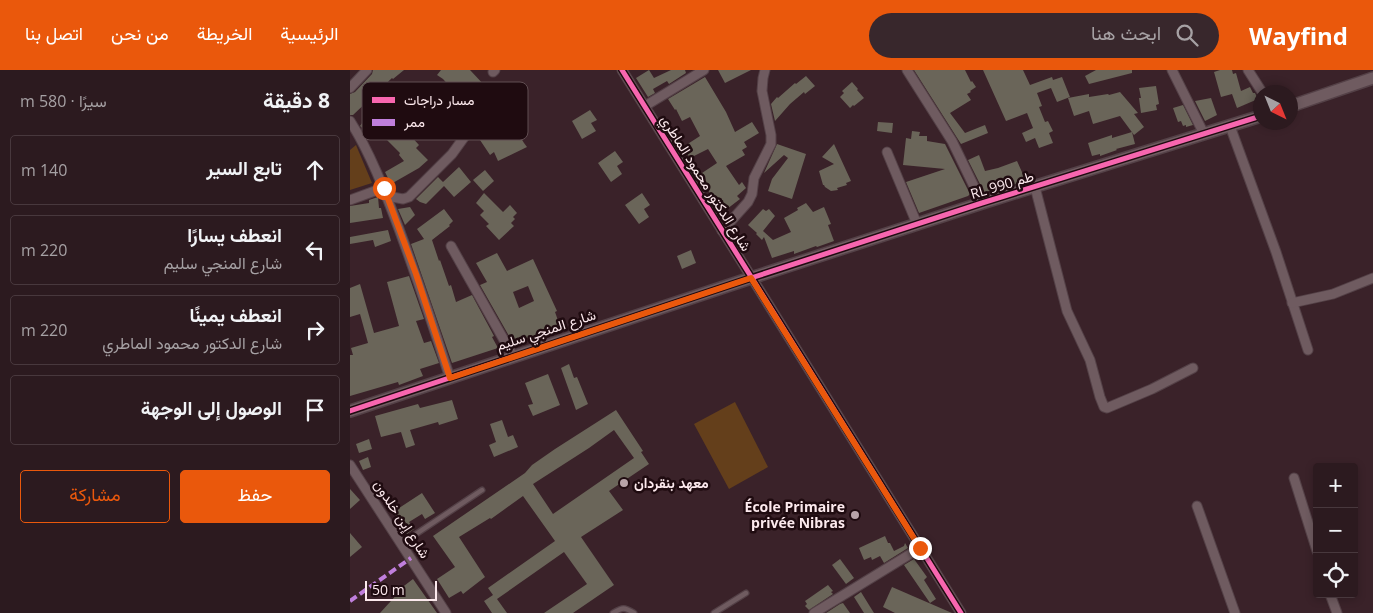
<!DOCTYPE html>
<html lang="ar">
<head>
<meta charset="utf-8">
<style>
  :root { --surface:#2c1a1f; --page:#38272c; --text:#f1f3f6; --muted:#a6a1a4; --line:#48383d; --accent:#ea580c }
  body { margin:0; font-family:"Open Sans",Vazirmatn,sans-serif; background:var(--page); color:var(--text); direction:rtl }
  .controls { position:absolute; right:15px; bottom:15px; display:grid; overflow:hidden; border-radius:5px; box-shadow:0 2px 8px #0003 }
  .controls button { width:45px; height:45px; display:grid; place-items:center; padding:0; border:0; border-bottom:1px solid var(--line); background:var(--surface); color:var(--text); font:25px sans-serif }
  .compass { position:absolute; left:903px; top:15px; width:45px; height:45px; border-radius:50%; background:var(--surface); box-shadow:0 2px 8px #0003; rotate:137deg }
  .scale { position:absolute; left:15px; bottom:12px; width:72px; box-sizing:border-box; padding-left:5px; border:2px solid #fce9ed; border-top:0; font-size:14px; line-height:18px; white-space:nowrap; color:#fce9ed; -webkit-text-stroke:4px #1f0b10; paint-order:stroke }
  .stop { position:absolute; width:15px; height:15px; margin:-11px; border:4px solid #ea580c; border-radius:50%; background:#fff }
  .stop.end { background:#ea580c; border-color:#fff; box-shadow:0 1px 5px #0008 }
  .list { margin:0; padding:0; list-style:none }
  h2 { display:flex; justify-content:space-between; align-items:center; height:65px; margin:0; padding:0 20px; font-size:21px }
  h2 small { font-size:16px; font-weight:400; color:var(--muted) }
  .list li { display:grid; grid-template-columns:32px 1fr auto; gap:15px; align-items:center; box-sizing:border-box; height:70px; margin:0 10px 10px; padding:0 10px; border:1px solid var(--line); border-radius:5px }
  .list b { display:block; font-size:19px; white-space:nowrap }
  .list p { margin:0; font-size:16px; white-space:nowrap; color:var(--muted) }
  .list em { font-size:16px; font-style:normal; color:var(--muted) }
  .actions { display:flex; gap:10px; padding:15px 20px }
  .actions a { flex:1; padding:11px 0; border:1px solid var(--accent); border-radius:5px; text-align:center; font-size:18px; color:var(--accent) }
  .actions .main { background:var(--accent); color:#fff }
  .icon { flex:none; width:28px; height:28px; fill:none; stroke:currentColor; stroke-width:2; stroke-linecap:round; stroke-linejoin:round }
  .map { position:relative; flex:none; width:1023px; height:543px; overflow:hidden; direction:ltr }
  header { display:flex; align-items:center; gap:30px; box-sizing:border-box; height:70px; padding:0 25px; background:var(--accent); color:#fff }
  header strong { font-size:24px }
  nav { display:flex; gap:28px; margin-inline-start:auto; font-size:18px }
  .search { width:350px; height:45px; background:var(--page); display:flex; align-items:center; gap:12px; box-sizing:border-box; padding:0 18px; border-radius:28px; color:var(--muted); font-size:19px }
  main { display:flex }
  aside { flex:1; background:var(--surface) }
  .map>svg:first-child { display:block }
  .green { fill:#643f1b }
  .building { fill:#6a6559; fill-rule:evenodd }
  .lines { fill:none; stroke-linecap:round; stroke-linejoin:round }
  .service-casing { stroke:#544147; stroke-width:7 }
  .minor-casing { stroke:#544147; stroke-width:11 }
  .tertiary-casing { stroke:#544147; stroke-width:14 }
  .service { stroke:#6f5b60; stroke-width:4.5 }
  .minor { stroke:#6f5b60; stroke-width:9 }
  .tertiary { stroke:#6f5b60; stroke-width:11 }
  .quiet { stroke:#c07fdc; stroke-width:4; stroke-dasharray:8 4; stroke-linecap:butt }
  .cycleway-casing { stroke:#1f0b10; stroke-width:8 }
  .cycleway { stroke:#f766af; stroke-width:5 }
  .route { stroke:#ea580c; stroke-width:6 }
  .poi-dot { fill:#b8a3a8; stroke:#1f0b10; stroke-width:2 }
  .labels { text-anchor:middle; stroke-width:5; stroke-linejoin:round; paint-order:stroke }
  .street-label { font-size:14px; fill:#fce9ed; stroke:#1f0b10 }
  .poi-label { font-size:14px; font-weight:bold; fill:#fce9ed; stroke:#1f0b10; text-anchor:start }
  .key { fill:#1f0b10; stroke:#614e52; stroke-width:1 }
  .key-label { font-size:14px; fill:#fce9ed }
</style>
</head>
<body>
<header>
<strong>Wayfind</strong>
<div class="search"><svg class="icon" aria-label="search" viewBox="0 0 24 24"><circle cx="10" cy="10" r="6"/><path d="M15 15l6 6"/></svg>ابحث هنا</div>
<nav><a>الرئيسية</a><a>الخريطة</a><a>من نحن</a><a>اتصل بنا</a></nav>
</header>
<main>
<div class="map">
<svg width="1023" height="543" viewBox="0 0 1023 543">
  <rect width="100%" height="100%" fill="#3a2229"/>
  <g class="green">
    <polygon points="6,75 22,113 0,120 0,80"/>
    <polygon points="385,332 418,397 379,419 344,354"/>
  </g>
  <g class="building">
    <polygon points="23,0 54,0 43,9 42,8 3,45 0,45 0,24 5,22 22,4"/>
    <polygon points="91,0 120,0 151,33 147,36 158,53 161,52 174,73 177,77 148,91 144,82 140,85 128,67 143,56 130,36 121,35 106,18 103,20 93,9 87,5"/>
    <polygon points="299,0 304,8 321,0 335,0 336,3 319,14 317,11 303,19 305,23 298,27 286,8"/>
    <polygon points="368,0 401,0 375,13"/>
    <polygon points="564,0 615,0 621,12 622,11 626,17 620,21 621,22 617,24 621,30 600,43 615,63 635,55 638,63 611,74"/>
    <polygon points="633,0 673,0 680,15 702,7 703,10 712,7 720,27 707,32 701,18 687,23 692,36 689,37 695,52 698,51 703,61 699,63 703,73 689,78 685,68 676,72 672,63 683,58 677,43 656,51"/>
    <polygon points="746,0 782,0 782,3 739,14 735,6"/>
    <polygon points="870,0 882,0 883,4 886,3 891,21 900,17 903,23 905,23 908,29 887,38 882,24 871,27 864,2"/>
    <polygon points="456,6 465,16 455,24 454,22 440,34 425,51 421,34 427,27 428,28 445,13 446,14"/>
    <polygon points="355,7 376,42 385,62 402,52 409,63 394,72 397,77 392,80 395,85 376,96 389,115 392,112 396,118 387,126 390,129 377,139 368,128 361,125 349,105 367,93 358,79 340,88 333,77 350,66 340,47 332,51 326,39 325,40 318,29"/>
    <polygon points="502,12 508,19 507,20 514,28 504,36 503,35 500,38 490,27 494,23 492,21"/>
    <polygon points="806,16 809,34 806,35 807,40 791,43 789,28 791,28 789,18"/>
    <polygon points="34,22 50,36 53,32 60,39 76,24 89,38 92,36 95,40 97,38 105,47 90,60 76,44 57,62 69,75 66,78 78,90 69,98 41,114 35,102 54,91 49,85 50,83 37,70 53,55 39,41 27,57 29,58 23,67 14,61 15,60 10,56"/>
    <polygon points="770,22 788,43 784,44 794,57 784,65 770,46 743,54 739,41 724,46 718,28 739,24 739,27 758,24 759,25"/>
    <polygon points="861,28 867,45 855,51 845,31"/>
    <polygon points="833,35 843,55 836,57 836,55 833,56 831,51 828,52 823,38"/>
    <polygon points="240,40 247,50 241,53 246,61 232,69 222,51"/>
    <polygon points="528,52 543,53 542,63 527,61"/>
    <polygon points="562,61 570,62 569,66 577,66 577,71 595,74 620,124 618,126 569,143 556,112 595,99 553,95 556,68 561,69"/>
    <polygon points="782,62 785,74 766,79 767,80 750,86 750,84 742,86 738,73 762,65 762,68"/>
    <polygon points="427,74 456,84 442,129 418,121 422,109 438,88 434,85 414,103"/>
    <polygon points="484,74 501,111 496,113 497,115 487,118 488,120 481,121 475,117 474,115 473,115 469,101 484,94 472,87"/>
    <polygon points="265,81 273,92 267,96 272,104 261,112 248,93"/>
    <polygon points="629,85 635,101 648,98 667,91 676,111 656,117 634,122 618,90"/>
    <polygon points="109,97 121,112 104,127 94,116 76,134 70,132 66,129 88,107 93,112"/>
    <polygon points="135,100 144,111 133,121 123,110"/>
    <polygon points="134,123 153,142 160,135 167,143 163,147 165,149 161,153 164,156 149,170 136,156 139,154 130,145 134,141 126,133"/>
    <polygon points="292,123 300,135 294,139 299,147 289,154 275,135"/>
    <polygon points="28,127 29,138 31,138 33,148 0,153 0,136 19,133 19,130"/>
    <polygon points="456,133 463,142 474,137 481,154 478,155 484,171 467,177 466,176 444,184 444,181 422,188 414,167 412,170 406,164 407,163 398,155 413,139 416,141 419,139 425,146 413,161 423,170 441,162 434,148 448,140 447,138"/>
    <polygon points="60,137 65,145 55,155 48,139"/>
    <polygon points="94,139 103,151 99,155 100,156 82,170 89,191 90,190 99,216 101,215 106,232 122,225 144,266 142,267 148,278 102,293 61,174 74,169 67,159"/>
    <polygon points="38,160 41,171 25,177 23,170 0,174 0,167"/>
    <polygon points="341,180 346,193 332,199 327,186"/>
    <path d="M147,183l10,18 26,-12 24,52 -2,1 6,17 -14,5 -1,-2 -33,11 -33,-58 7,-3 -11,-19zM178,216l6,15 -15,7 -6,-16z"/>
    <polygon points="59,206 74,249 66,251 74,273 81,271 89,293 70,299 73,306 49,315 48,312 0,326 0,285 3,285 1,278 18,273 10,244 0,247 0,218 10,214 24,263 49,256 37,212"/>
    <polygon points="219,294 224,308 227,307 238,334 226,340 211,298"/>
    <polygon points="198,304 210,335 183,346 178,335 183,334 175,313"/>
    <polygon points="102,330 108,349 89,355 88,352 60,360 65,375 56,378 51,362 31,367 25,346 68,334 70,338"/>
    <path d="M266,340l27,41 -2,1 8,12 -40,27 14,19 -42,27 33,48 -41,28h-29l43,-29 -23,-32 -67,47 10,14h-15l-8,-12 9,-6 -5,-7 67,-47 -32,-45 -32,23 -1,-1 -31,19 26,40 -22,17 -2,-3 -12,7 -12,-19 18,-12 -22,-31 92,-63 7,-8 23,-16zM264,360l20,28 -81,56 -20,-30 56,-36z"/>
    <polygon points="152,350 158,367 163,365 168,377 144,387 139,375 146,372 140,354"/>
    <polygon points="19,369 22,379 9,383 6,374"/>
    <polygon points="18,387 21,397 13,400 9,391"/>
    <polygon points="0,419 10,430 0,439"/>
    <polygon points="72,423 85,443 75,449 72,444 59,452 64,459 57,464 43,442"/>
    <polygon points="0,463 12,477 0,487"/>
    <polygon points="535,466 538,473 540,473 544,481 554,476 555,473 558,478 534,493 530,486 522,490 521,487 514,490 509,478"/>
    <polygon points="490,489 504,508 496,514 482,495"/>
    <polygon points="564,489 577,507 574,510 586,529 580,533 554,495"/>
    <polygon points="63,509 87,543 30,543 51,520 50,519"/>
    <polygon points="478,515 483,521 481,522 483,524 459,540 455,536 457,534 455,531"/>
    <polygon points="542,517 602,543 545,543 533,537"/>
    <polygon points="511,522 519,535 524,543 514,543 504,527"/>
    <polygon points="493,533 500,543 476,543 490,534"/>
  </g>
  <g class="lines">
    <g class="service-casing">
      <g id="service">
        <polyline points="51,474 132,420"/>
        <path d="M263,543c10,-6 11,-6 21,0"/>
        <polyline points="364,543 396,523"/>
      </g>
    </g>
    <g class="minor-casing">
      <g id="minor">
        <polyline points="272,0 611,543"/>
        <polyline points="557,0 602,71 632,133"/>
        <polyline points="822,0 854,64"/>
        <polyline points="898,0 912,22"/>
        <polyline points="143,2 145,0"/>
        <polyline points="0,18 17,0"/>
        <polyline points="295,36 354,0"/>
        <path d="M0,51c21,33 35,71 49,108 18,49 35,99 51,149"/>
        <polyline points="880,56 926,182 958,280"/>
        <polyline points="537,82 567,154"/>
        <polyline points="685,117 717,241 740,290 750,327 754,337 757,338 802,319 843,298"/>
        <polyline points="37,126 53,129 59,127 102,84 115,66"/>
        <polyline points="0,130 33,118"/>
        <polyline points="372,161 398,132 402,124 404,108 421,74 421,65 412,21 413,8 415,0"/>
        <polyline points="101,176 163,286"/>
        <polyline points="942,233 983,224 1023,208"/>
        <polyline points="0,395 96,543"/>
        <polyline points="944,408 967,481"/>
        <polyline points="847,436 885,543"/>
        <polyline points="980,524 987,543"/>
        <polyline points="464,543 570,478"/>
      </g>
    </g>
    <g class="tertiary-casing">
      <g id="tertiary">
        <polyline points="941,36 1023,8"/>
        <polyline points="0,341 401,208 632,133 911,46"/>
      </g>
    </g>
    <use href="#service" class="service"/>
    <use href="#minor" class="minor"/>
    <use href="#tertiary" class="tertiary"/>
    <polyline class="quiet" points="0,531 61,488"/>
    <g class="cycleway-casing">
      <g id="cycleway">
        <polyline points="272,0 611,543"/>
        <polyline points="0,341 401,208 632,133 911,46"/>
      </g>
    </g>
    <use href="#cycleway" class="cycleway"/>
  </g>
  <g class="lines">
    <polyline class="route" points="34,118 66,204 100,308 401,208 570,478"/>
  </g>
  <g class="poi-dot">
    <circle cx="274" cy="413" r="5"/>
    <circle cx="505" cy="445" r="5"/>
  </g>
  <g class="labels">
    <g class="street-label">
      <text transform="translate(356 113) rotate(58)" y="5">شارع الدكتور محمود الماطري</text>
      <text transform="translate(652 115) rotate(-17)" y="5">RL طم 990</text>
      <text transform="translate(196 260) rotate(-18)" y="5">شارع المنجي سليم</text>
      <text transform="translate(52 449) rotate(57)" y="5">شارع إبن خلدون</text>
    </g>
    <g class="poi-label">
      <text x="284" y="418">معهد بنقردان</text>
      <text x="495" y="442" text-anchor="end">École Primaire<tspan x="495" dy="16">privée Nibras</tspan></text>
    </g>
  </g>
  <rect x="12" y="12" width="166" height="58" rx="8" class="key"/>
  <rect x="22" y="27" width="23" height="6" fill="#f766af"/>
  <rect x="22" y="49" width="23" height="7" fill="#c07fdc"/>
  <g class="key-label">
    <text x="54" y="35">مسار دراجات</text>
    <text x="54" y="57">ممر</text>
  </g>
</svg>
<div class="controls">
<button>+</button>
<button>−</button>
<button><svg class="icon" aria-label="locate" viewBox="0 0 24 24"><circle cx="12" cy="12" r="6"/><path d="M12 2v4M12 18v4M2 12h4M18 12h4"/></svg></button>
</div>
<svg class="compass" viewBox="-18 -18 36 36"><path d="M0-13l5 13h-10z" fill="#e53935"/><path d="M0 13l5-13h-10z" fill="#a6a1a4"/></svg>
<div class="scale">50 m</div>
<div class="stop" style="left:34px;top:118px"></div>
<div class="stop end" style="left:570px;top:478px"></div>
</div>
<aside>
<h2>8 دقيقة<small>سيرًا · 580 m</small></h2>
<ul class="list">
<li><svg class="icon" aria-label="ahead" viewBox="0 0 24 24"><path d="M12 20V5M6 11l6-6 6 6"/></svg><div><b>تابع السير</b></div><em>140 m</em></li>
<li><svg class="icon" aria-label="left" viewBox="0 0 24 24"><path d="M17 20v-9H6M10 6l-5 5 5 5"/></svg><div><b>انعطف يسارًا</b><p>شارع المنجي سليم</p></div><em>220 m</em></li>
<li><svg class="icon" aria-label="right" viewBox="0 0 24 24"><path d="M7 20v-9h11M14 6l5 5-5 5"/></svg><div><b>انعطف يمينًا</b><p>شارع الدكتور محمود الماطري</p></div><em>220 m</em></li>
<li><svg class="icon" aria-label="arrive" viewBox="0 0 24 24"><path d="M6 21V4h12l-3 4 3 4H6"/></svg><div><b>الوصول إلى الوجهة</b></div></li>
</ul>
<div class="actions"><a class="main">حفظ</a><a>مشاركة</a></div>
</aside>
</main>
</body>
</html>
